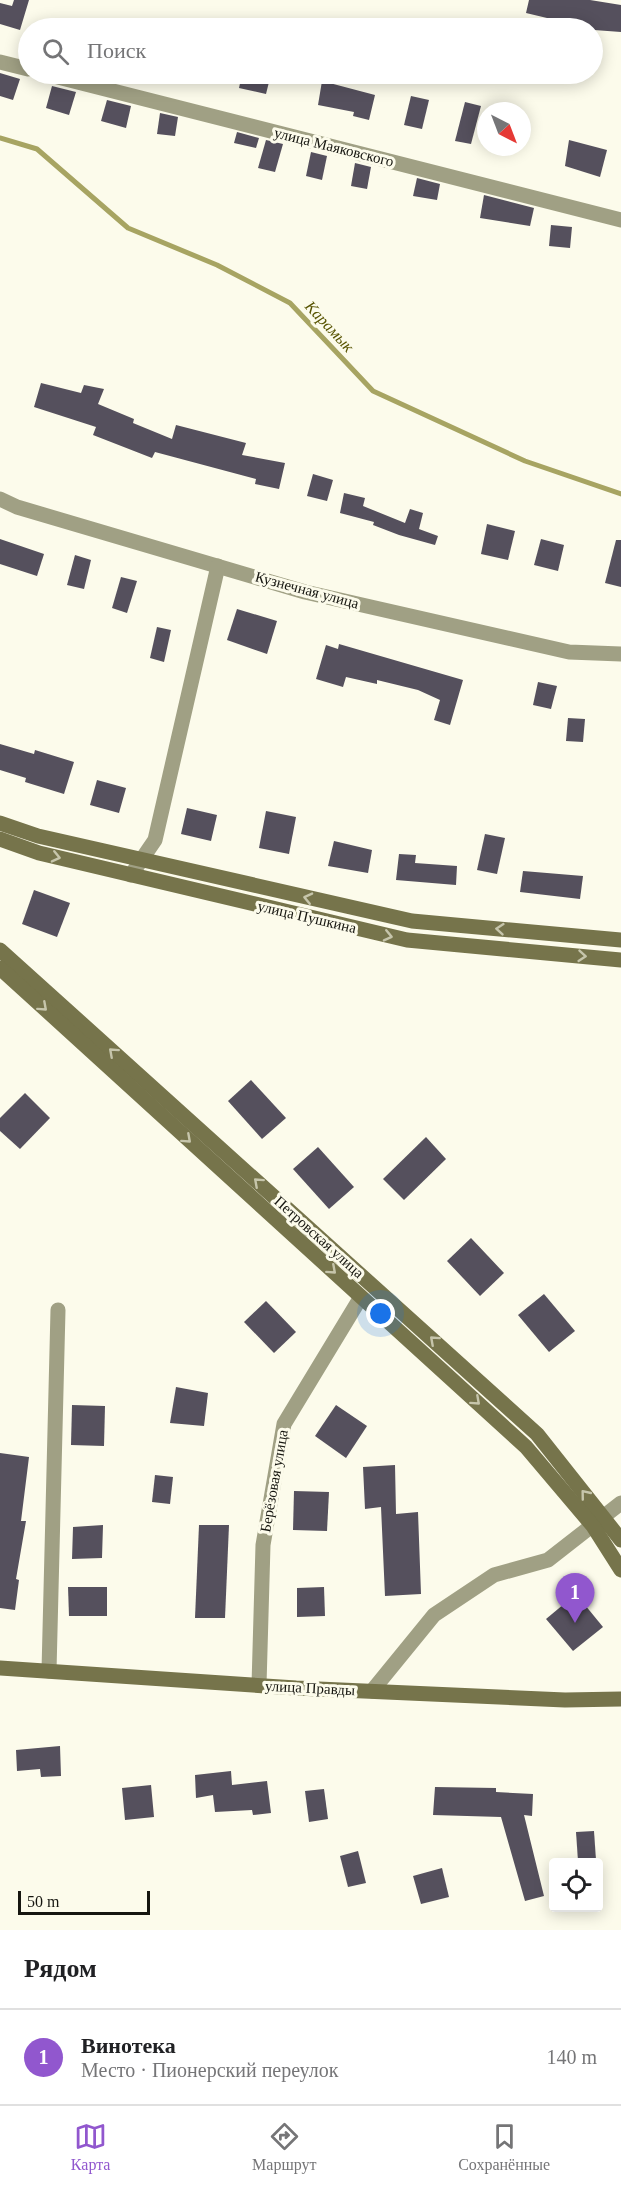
<!DOCTYPE html>
<html lang="ru">
<head>
<meta charset="utf-8">
<style>
  :root { --surface:#fff; --page:#f2f2f2; --text:#202124; --muted:#757577; --line:#e0e0e0; --accent:#9157ce }
  body { margin:0; font-family:Georgia,serif; background:var(--page); color:var(--text) }
  .controls { position:absolute; right:18px; bottom:18px; display:grid; overflow:hidden; border-radius:6px; box-shadow:0 3px 15px #0003 }
  .controls button { width:54px; height:54px; display:grid; place-items:center; padding:0; border:0; border-bottom:2px solid var(--line); background:var(--surface); color:var(--text); font:30px sans-serif }
  .compass { position:absolute; left:477px; top:102px; width:54px; height:54px; border-radius:50%; background:var(--surface); box-shadow:0 3px 15px #0003; rotate:138deg }
  .scale { position:absolute; left:18px; bottom:15px; width:132px; box-sizing:border-box; padding-left:6px; border:3px solid #161610; border-top:0; font-size:16px; line-height:21px; white-space:nowrap; color:#161610; -webkit-text-stroke:4px #fcfbeb; paint-order:stroke }
  .you { position:absolute; left:381px; top:1314px; width:21px; height:21px; margin:-15px; border:4px solid #fff; border-radius:50%; background:#1a73e8; box-shadow:0 0 0 9px #1a73e833 }
  .badge { display:grid; place-items:center; width:39px; height:39px; border-radius:50%; background:var(--accent); color:#fff; font-size:20px; font-weight:700 }
  .pin { position:absolute; translate:-50% -50px; filter:drop-shadow(0 2px 3px #0008) }
  .pin::after { content:''; position:absolute; top:32px; width:21px; height:18px; background:inherit; clip-path:polygon(0 0,100% 0,50% 100%) }
  .list { margin:0; padding:0; list-style:none }
  h2 { display:flex; justify-content:space-between; align-items:center; height:78px; margin:0; padding:0 24px; font-size:26px }
  h2 small { font-size:20px; font-weight:400; color:var(--muted) }
  .list li { display:grid; grid-template-columns:39px 1fr auto; gap:18px; align-items:center; box-sizing:border-box; height:96px; padding:0 24px; border-top:2px solid var(--line) }
  .list b { display:block; font-size:22px; white-space:nowrap }
  .list p { margin:0; font-size:20px; white-space:nowrap; color:var(--muted) }
  .list em { font-size:20px; font-style:normal; color:var(--muted) }
  .icon { flex:none; width:33px; height:33px; fill:none; stroke:currentColor; stroke-width:2; stroke-linecap:round; stroke-linejoin:round }
  .map { position:relative; flex:none; width:621px; height:1930px; overflow:hidden }
  .search { position:absolute; background:var(--surface); box-shadow:0 3px 15px #0003; left:18px; right:18px; top:18px; height:66px; display:flex; align-items:center; gap:15px; box-sizing:border-box; padding:0 21px; border-radius:33px; color:var(--muted); font-size:22px }
  .sheet { height:174px; background:var(--surface) }
  nav { display:flex; justify-content:space-around; align-items:center; box-sizing:border-box; height:84px; border-top:2px solid var(--line); background:var(--surface); font-size:16px; color:var(--muted) }
  nav a { display:grid; justify-items:center; gap:3px }
  nav .on { color:var(--accent) }
  .map>svg:first-child { display:block }
  .lines { fill:none; stroke-linecap:round; stroke-linejoin:round }
  .stream { stroke:#a7a462; stroke-width:5 }
  .building { fill:#55505d }
  .street { stroke:#a0a084; stroke-width:15 }
  .secondary { stroke:#76744b; stroke-width:15 }
  .oneway { stroke:#c6c5ab }
  .labels { text-anchor:middle; stroke-width:6; stroke-linejoin:round; paint-order:stroke }
  .street-label { font-size:15px; fill:#161610; stroke:#fcfbeb }
  .water-label { font-size:16px; font-style:italic; fill:#575300; stroke:#fcfbeb }
</style>
</head>
<body>
<div class="map">
<svg width="621" height="1930" viewBox="0 0 621 1930">
  <rect width="100%" height="100%" fill="#fcfbeb"/>
  <g class="lines">
    <polyline class="stream" points="0,138 37,149 128,228 217,265 290,303 373,391 525,461 621,494"/>
  </g>
  <g class="building">
    <polygon points="14,0 29,0 20,30 0,24 0,3 12,6"/>
    <polygon points="529,0 590,0 621,5 621,32 567,28 568,23 526,13"/>
    <polygon points="0,73 20,79 13,100 0,96"/>
    <polygon points="242,74 271,74 266,94 239,88"/>
    <polygon points="322,81 375,95 369,120 353,116 354,112 318,105"/>
    <polygon points="52,86 76,92 69,115 46,108"/>
    <polygon points="411,96 429,100 422,129 404,125"/>
    <polygon points="107,100 131,106 126,128 101,121"/>
    <polygon points="465,102 481,106 471,144 455,141"/>
    <polygon points="160,113 178,117 175,136 157,134"/>
    <polygon points="237,132 259,138 256,148 234,143"/>
    <polygon points="266,140 283,144 275,172 258,168"/>
    <polygon points="569,140 607,150 600,177 565,166"/>
    <polygon points="311,152 327,156 322,180 306,176"/>
    <polygon points="355,163 371,167 367,189 351,186"/>
    <polygon points="417,178 440,184 437,200 413,196"/>
    <polygon points="484,195 534,208 530,226 480,218"/>
    <polygon points="551,225 572,227 570,248 549,246"/>
    <polygon points="41,383 81,393 84,385 104,389 98,404 134,419 133,423 172,439 176,425 246,443 242,455 285,463 279,489 255,484 256,479 155,452 152,458 93,435 96,427 34,407"/>
    <polygon points="313,474 333,480 327,501 307,496"/>
    <polygon points="344,493 365,498 363,506 405,523 410,509 423,513 419,529 438,536 435,545 399,535 373,525 374,522 340,513"/>
    <polygon points="487,524 515,531 508,560 481,554"/>
    <polygon points="0,539 44,554 37,576 0,564"/>
    <polygon points="541,539 564,545 558,571 534,565"/>
    <polygon points="616,540 621,540 621,587 605,583"/>
    <polygon points="75,555 91,560 84,589 67,585"/>
    <polygon points="121,577 137,581 127,613 112,608"/>
    <polygon points="237,609 277,621 267,654 227,640"/>
    <polygon points="157,627 171,630 164,662 150,658"/>
    <polygon points="339,644 463,680 450,725 434,720 440,700 418,690 377,680 377,684 346,677 343,687 316,679 326,645 338,649"/>
    <polygon points="538,682 557,686 551,709 533,705"/>
    <polygon points="568,718 585,719 583,742 566,741"/>
    <polygon points="0,744 34,754 35,750 74,762 64,794 25,782 26,778 0,770"/>
    <polygon points="97,780 126,788 119,813 90,805"/>
    <polygon points="187,808 217,815 211,841 181,834"/>
    <polygon points="266,811 296,817 289,854 259,848"/>
    <polygon points="485,834 505,838 497,874 477,870"/>
    <polygon points="334,841 372,850 368,873 328,866"/>
    <polygon points="399,854 416,855 415,863 457,866 456,885 396,880"/>
    <polygon points="523,871 583,876 580,899 520,892"/>
    <polygon points="34,890 70,903 57,937 22,924"/>
    <polygon points="251,1080 286,1118 262,1139 228,1101"/>
    <polygon points="25,1093 50,1118 20,1149 0,1131 0,1118"/>
    <polygon points="426,1137 446,1159 404,1200 383,1179"/>
    <polygon points="318,1147 354,1187 329,1209 293,1169"/>
    <polygon points="471,1238 504,1273 480,1296 447,1261"/>
    <polygon points="544,1294 575,1331 549,1352 518,1315"/>
    <polygon points="266,1301 296,1332 274,1353 244,1322"/>
    <polygon points="176,1387 208,1393 204,1426 170,1423"/>
    <polygon points="72,1405 105,1406 104,1446 71,1445"/>
    <polygon points="336,1405 367,1426 346,1458 315,1436"/>
    <polygon points="0,1453 29,1457 21,1521 26,1521 16,1579 19,1580 15,1610 0,1608"/>
    <polygon points="395,1465 396,1514 418,1512 421,1594 385,1596 381,1507 365,1509 363,1467"/>
    <polygon points="155,1475 173,1477 170,1504 152,1502"/>
    <polygon points="294,1491 329,1492 327,1531 293,1530"/>
    <polygon points="103,1525 102,1558 72,1559 73,1527"/>
    <polygon points="199,1525 229,1525 225,1618 195,1618"/>
    <polygon points="68,1587 107,1587 107,1616 69,1616"/>
    <polygon points="324,1587 325,1616 297,1617 297,1588"/>
    <polygon points="576,1594 603,1627 573,1651 546,1619"/>
    <polygon points="60,1746 61,1776 41,1777 40,1769 17,1771 16,1750"/>
    <polygon points="231,1771 232,1785 267,1781 271,1813 253,1815 252,1810 215,1812 213,1795 196,1798 195,1775"/>
    <polygon points="151,1785 154,1817 125,1820 122,1788"/>
    <polygon points="435,1787 496,1788 496,1792 533,1794 532,1816 524,1815 544,1896 525,1901 501,1817 433,1815"/>
    <polygon points="324,1789 328,1819 309,1822 305,1791"/>
    <polygon points="594,1831 596,1860 578,1861 576,1832"/>
    <polygon points="358,1851 366,1883 348,1887 340,1856"/>
    <polygon points="442,1868 449,1897 421,1904 413,1876"/>
  </g>
  <g class="lines">
    <g class="street">
      <polyline points="0,62 28,69"/>
      <polyline points="46,74 621,220"/>
      <polyline points="0,499 17,507 305,592 569,652 621,654"/>
      <polyline points="131,875 155,840 218,566"/>
      <polyline points="49,1671 58,1310"/>
      <polyline points="259,1685 263,1545 284,1424 361,1297"/>
      <polyline points="372,1691 434,1615 494,1575 548,1560 621,1503"/>
    </g>
    <g class="secondary">
      <polyline points="0,823 38,836 412,921 621,940"/>
      <polyline points="0,839 39,853 407,940 621,960"/>
      <polyline points="0,950 537,1434 621,1540"/>
      <polyline points="0,968 526,1447 593,1526 621,1570"/>
      <polyline points="0,1668 296,1688 565,1700 621,1699"/>
    </g>
  </g>
  <defs><path id="oneway-chevron" d="M-2-3.5L2.5 0L-2 3.5" fill="none" stroke-width="1.6" stroke-linecap="round" stroke-linejoin="round" transform="scale(1.5)"/></defs>
  <g class="oneway">
    <use href="#oneway-chevron" transform="translate(56 857) rotate(13)"/>
    <use href="#oneway-chevron" transform="translate(308 898) rotate(-167)"/>
    <use href="#oneway-chevron" transform="translate(500 929) rotate(-175)"/>
    <use href="#oneway-chevron" transform="translate(388 936) rotate(13)"/>
    <use href="#oneway-chevron" transform="translate(582 956) rotate(5)"/>
    <use href="#oneway-chevron" transform="translate(43 1007) rotate(42)"/>
    <use href="#oneway-chevron" transform="translate(113 1052) rotate(-138)"/>
    <use href="#oneway-chevron" transform="translate(187 1139) rotate(42)"/>
    <use href="#oneway-chevron" transform="translate(258 1182) rotate(-138)"/>
    <use href="#oneway-chevron" transform="translate(332 1270) rotate(42)"/>
    <use href="#oneway-chevron" transform="translate(434 1340) rotate(-138)"/>
    <use href="#oneway-chevron" transform="translate(476 1401) rotate(42)"/>
    <use href="#oneway-chevron" transform="translate(585 1494) rotate(-129)"/>
  </g>
  <g class="labels">
    <g class="street-label">
      <text transform="translate(334 147) rotate(14)" y="5">улица Маяковского</text>
      <text transform="translate(307 590) rotate(15)" y="5">Кузнечная улица</text>
      <text transform="translate(307 917) rotate(13)" y="5">улица Пушкина</text>
      <text transform="translate(319 1237) rotate(42)" y="5">Петровская улица</text>
      <text transform="translate(274 1481) rotate(-80)" y="5">Берёзовая улица</text>
      <text transform="translate(310 1688) rotate(3)" y="5">улица Правды</text>
    </g>
    <g class="water-label">
      <text transform="translate(330 326) rotate(47)" y="6">Карамык</text>
    </g>
  </g>
</svg>
<div class="controls">
<button><svg class="icon" aria-label="locate" viewBox="0 0 24 24"><circle cx="12" cy="12" r="6"/><path d="M12 2v4M12 18v4M2 12h4M18 12h4"/></svg></button>
</div>
<svg class="compass" viewBox="-18 -18 36 36"><path d="M0-13l5 13h-10z" fill="#e53935"/><path d="M0 13l5-13h-10z" fill="#757577"/></svg>
<div class="scale">50 m</div>
<div class="you"></div>
<div class="pin badge" style="left:575px;top:1623px">1</div>
<div class="search"><svg class="icon" aria-label="search" viewBox="0 0 24 24"><circle cx="10" cy="10" r="6"/><path d="M15 15l6 6"/></svg>Поиск</div>
</div>
<section class="sheet">
<h2>Рядом<small></small></h2>
<ul class="list">
<li><span class="badge">1</span><div><b>Винотека</b><p>Место · Пионерский переулок</p></div><em>140 m</em></li>
</ul>
</section>
<nav>
<a class="on"><svg class="icon" aria-label="map" viewBox="0 0 24 24"><path d="M3 6l6-2 6 2 6-2v14l-6 2-6-2-6 2zM9 4v14M15 6v14"/></svg>Карта</a>
<a><svg class="icon" aria-label="directions" viewBox="0 0 24 24"><path d="M12 3l9 9-9 9-9-9zM9 14v-3h6M13 9l2 2-2 2"/></svg>Маршрут</a>
<a><svg class="icon" aria-label="saved" viewBox="0 0 24 24"><path d="M7 4h10v16l-5-4-5 4z"/></svg>Сохранённые</a>
</nav>
</body>
</html>
